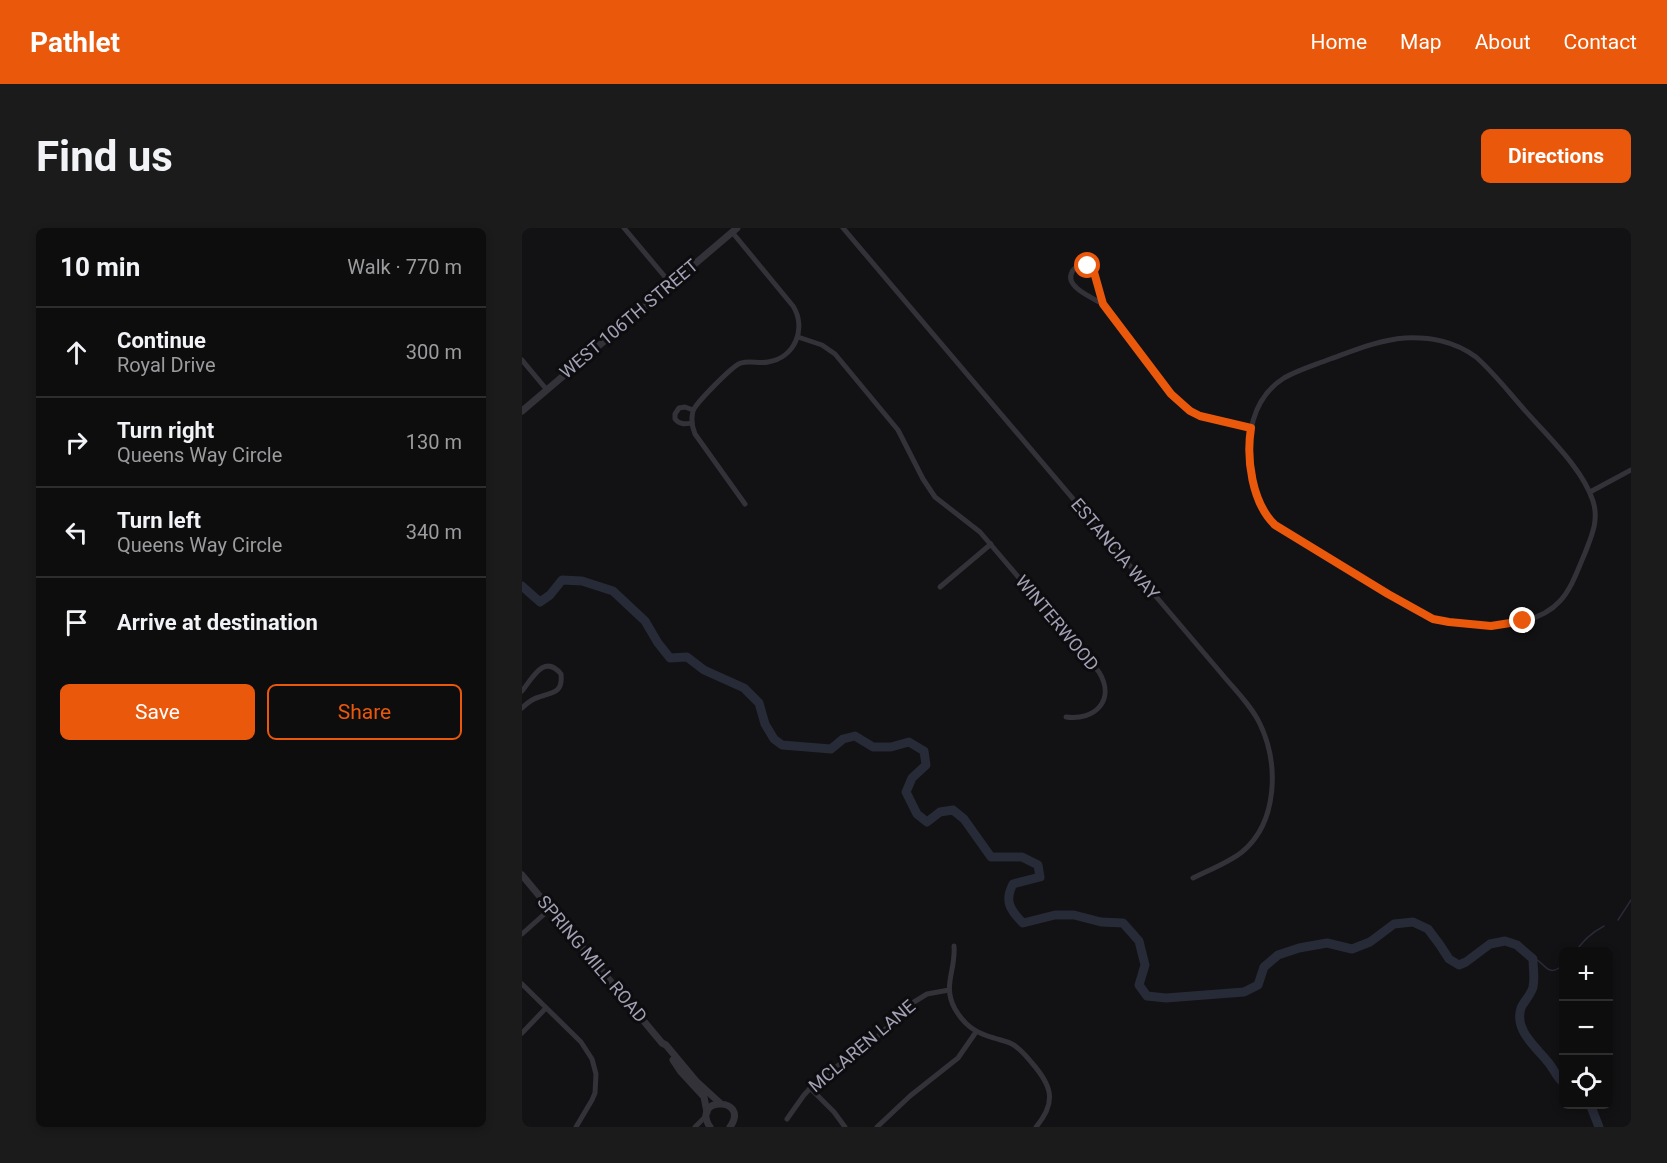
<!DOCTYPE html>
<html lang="en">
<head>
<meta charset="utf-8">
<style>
  :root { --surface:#0e0d0e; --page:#1c1b1c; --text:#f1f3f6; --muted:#9b9c9e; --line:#2e2d2e; --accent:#ea580c }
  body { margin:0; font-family:Roboto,sans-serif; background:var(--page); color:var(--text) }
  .controls { position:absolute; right:18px; bottom:18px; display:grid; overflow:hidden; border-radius:9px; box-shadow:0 3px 9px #0003 }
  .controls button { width:54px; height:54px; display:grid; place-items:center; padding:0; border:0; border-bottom:2px solid var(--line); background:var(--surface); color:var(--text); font:30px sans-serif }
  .stop { position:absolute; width:18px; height:18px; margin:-14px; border:4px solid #ea580c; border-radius:50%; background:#fff }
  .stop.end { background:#ea580c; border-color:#fff; box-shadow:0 2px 6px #0008 }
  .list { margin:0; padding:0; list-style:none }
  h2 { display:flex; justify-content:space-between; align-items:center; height:78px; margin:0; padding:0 24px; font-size:26px }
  h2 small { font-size:20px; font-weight:400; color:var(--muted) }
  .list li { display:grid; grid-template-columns:39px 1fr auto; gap:18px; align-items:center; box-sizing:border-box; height:90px; padding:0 24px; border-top:2px solid var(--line) }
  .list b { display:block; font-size:22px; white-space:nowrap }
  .list p { margin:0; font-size:20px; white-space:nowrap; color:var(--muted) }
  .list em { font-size:20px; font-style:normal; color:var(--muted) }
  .actions { display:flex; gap:12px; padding:18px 24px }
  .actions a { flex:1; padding:14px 0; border:2px solid var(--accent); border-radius:9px; text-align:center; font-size:21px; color:var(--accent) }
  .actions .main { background:var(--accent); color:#fff }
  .icon { flex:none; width:33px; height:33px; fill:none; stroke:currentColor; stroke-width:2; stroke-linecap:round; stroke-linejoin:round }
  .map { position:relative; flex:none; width:1109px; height:899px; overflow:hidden; border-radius:9px }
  header { display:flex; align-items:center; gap:36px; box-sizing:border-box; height:84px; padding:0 30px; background:var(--accent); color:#fff }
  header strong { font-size:28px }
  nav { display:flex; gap:33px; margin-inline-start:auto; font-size:21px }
  .intro { display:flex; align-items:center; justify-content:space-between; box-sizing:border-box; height:144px; padding:0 36px }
  h1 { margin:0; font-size:42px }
  .button { padding:15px 27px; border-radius:9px; background:var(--accent); color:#fff; font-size:21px; font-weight:700 }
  main { display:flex; gap:36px; padding:0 36px }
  aside { flex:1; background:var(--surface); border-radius:9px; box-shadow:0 3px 9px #0003 }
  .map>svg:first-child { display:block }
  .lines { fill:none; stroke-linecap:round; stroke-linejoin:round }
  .stream { stroke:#272a37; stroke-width:1.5 }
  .river { stroke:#272a37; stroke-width:9 }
  .minor { stroke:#333238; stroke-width:5 }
  .tertiary { stroke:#333238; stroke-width:7 }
  .route { stroke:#ea580c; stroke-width:8 }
  .labels { text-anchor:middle; stroke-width:6; stroke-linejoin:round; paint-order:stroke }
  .street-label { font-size:18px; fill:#a2a1b5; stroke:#0d0c0e }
</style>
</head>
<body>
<header>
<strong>Pathlet</strong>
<nav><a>Home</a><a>Map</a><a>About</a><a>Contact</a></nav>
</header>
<div class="intro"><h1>Find us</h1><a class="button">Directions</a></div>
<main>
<aside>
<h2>10 min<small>Walk · 770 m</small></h2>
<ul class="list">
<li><svg class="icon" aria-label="ahead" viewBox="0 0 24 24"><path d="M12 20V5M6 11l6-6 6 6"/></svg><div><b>Continue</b><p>Royal Drive</p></div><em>300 m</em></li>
<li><svg class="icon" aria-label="right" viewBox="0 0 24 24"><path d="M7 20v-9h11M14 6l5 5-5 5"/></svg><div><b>Turn right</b><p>Queens Way Circle</p></div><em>130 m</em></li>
<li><svg class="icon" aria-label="left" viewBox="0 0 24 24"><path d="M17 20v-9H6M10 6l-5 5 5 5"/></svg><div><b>Turn left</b><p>Queens Way Circle</p></div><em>340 m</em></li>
<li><svg class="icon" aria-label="arrive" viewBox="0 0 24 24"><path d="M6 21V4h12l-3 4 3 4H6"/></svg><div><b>Arrive at destination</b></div></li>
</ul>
<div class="actions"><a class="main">Save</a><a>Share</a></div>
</aside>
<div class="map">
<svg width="1109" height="899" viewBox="0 0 1109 899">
  <rect width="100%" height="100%" fill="#121113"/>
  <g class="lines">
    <g class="stream">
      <polyline points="1096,692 1109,672"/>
      <path d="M1053,724c9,-12 16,-19 29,-26"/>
      <path d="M1008,729c15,2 16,24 34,7"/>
    </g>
    <g class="river">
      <path d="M0,358l18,16 10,-7 12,-15 20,1 31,10 32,30 13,22 12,15 17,-1 17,13 40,18 15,15 6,21 9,15 8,6 49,4 12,-10 12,-3 18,11h18l18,-5 15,9 2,14 -14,13 -6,14 11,22 10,8 13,-10 13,-2 11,9 27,38h31l16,8 2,12 -27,7c-9,17 -3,26 10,39l32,-8h19l27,7 22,1 16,18 6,24 -6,20 8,11 19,2 78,-6 14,-7 6,-18 14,-12 21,-7 28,-5 25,6 18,-7 24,-18 19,-2 15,7 12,16 9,14 10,6 7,-3 24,-18 15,-3 12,4 16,14c0,9 2,19 0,28 -2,8 -9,14 -12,21 -7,22 14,38 26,53 7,7 9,17 17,22"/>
      <polyline points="1068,876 1077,899"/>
    </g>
    <g class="minor">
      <polyline points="102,0 149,56"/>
      <path d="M321,0l378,445c13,16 30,32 39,51 19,40 18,98 -18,128 -14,11 -33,18 -49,26"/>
      <path d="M210,4l61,74c14,22 2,52 -25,56 -9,2 -18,-2 -27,1 -8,2 -46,41 -48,48 -2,8 -1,16 2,23l50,70"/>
      <path d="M562,37l7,3 3,4 9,32c-10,-6 -39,-17 -31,-32 2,-5 7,-6 12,-7z"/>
      <polyline points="581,76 642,159 655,173 678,187 729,200"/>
      <path d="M276,109l24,8 13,9 63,76 25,49 12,18 45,35 119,140c17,28 -4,49 -33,45"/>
      <path d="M883,110c26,-1 49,3 71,19 17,15 31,33 46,50 23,27 60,60 71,94 6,19 -1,34 -8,52 -7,16 -13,35 -25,48 -26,29 -85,27 -120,19 -23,-5 -44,-21 -64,-33 -31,-19 -62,-38 -93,-57 -23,-16 -26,-33 -31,-58 -7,-34 0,-74 32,-94 14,-8 31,-13 46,-19 25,-9 49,-19 75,-21z"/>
      <polyline points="0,132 25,162"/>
      <path d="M170,195c-7,1 -12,2 -17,-4v-5l4,-6 6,-1 8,3"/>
      <polyline points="1068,264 1109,242"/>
      <polyline points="418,359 469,316"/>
      <path d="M0,463c10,-12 22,-38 39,-17 2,19 -8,18 -22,23 -7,2 -12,6 -17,11"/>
      <polyline points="0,706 28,681"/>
      <path d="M432,718c2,25 -12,39 1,63 10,17 21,24 39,29 6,2 12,3 18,6 8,4 14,12 20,19 20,23 25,39 4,64"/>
      <polyline points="0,756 59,814 70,831 74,846 73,865 70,872 54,899"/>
      <polyline points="0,805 24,780"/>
      <polyline points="288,860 312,884 323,899"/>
      <polyline points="265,891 282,867 295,853 355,809 392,774 405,766 427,762"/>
      <polyline points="173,899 184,888"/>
      <polyline points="355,899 388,868 436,830 454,804"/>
    </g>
    <g class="tertiary">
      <polyline points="0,183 215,0"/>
      <polyline points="0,647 140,815 144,817 174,853 198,875"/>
      <polyline points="151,832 159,844 182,869 185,884"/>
      <path d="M188,899c-20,-31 41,-30 20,0"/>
    </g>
  </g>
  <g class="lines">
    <path class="route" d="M566,38l6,6 9,32 68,90 19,17 10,5 51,12c-5,31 1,75 24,97l113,69 45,25 16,3 42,4 32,-5"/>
  </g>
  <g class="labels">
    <g class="street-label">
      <text transform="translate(107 91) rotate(-40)" y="6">WEST 106TH STREET</text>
      <text transform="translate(593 321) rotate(50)" y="6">ESTANCIA WAY</text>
      <text transform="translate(535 395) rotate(50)" y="6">WINTERWOOD</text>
      <text transform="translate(70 731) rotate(50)" y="6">SPRING MILL ROAD</text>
      <text transform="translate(340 818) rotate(-40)" y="6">MCLAREN LANE</text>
    </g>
  </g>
</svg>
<div class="controls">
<button>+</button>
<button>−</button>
<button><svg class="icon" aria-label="locate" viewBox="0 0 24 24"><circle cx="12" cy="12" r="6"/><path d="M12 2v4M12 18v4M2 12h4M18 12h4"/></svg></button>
</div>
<div class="stop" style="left:566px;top:38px"></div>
<div class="stop end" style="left:1001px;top:393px"></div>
</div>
</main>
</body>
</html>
